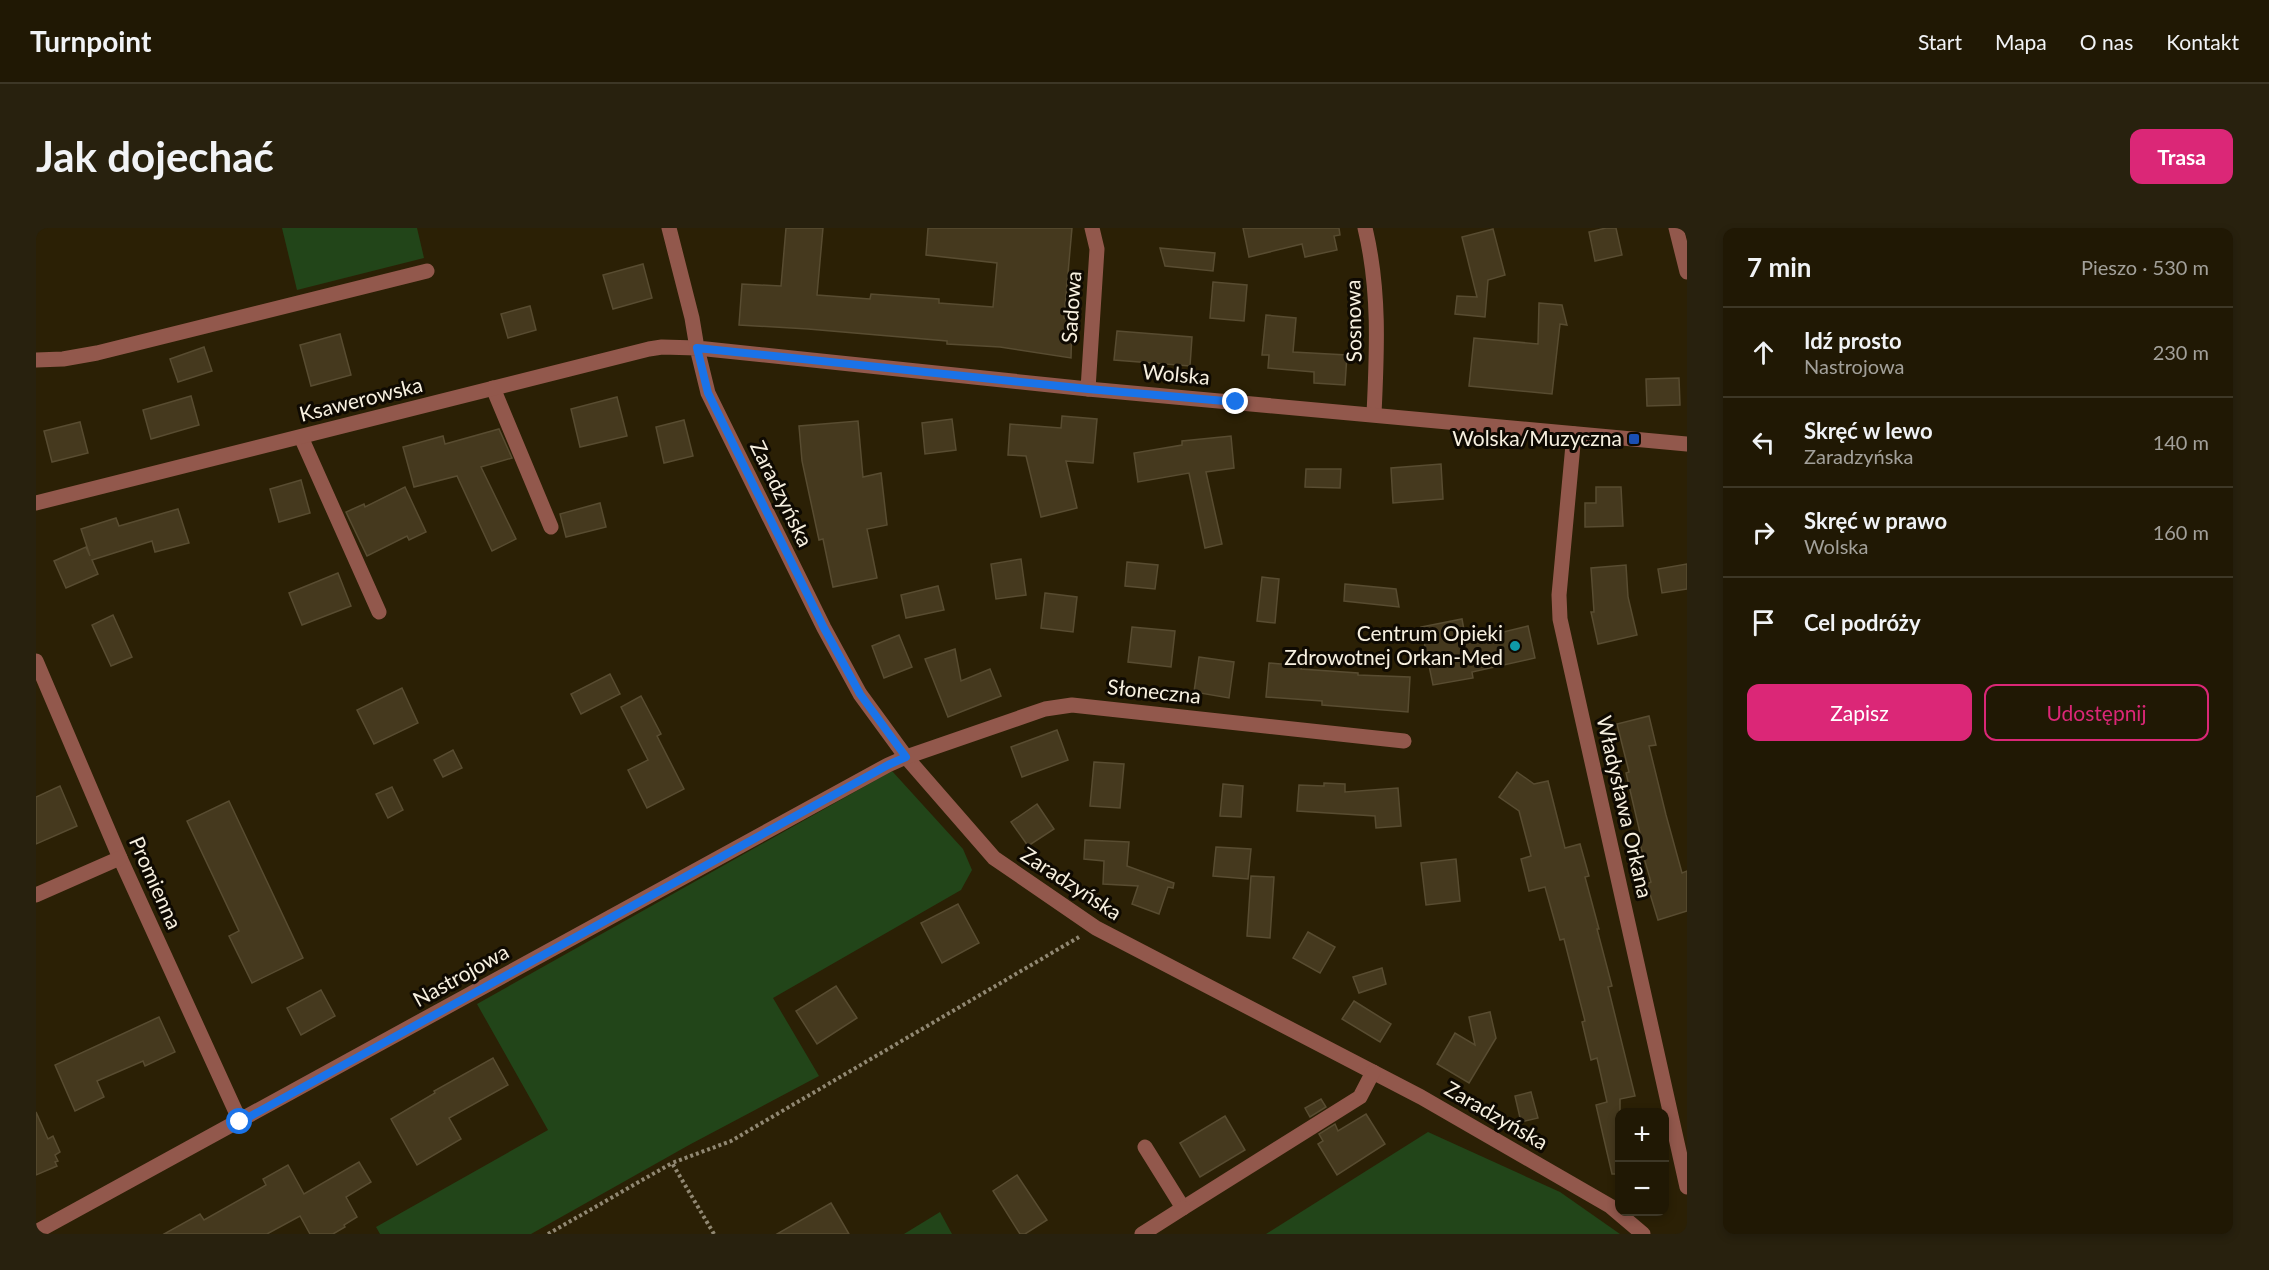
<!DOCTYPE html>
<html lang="pl">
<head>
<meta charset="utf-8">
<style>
  :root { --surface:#201804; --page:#28210e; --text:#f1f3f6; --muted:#a2a09a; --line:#3d3726; --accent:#db2777 }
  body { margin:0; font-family:Lato,sans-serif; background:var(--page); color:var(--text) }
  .controls { position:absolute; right:18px; bottom:18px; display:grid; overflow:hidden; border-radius:12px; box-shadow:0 3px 9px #0003 }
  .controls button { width:54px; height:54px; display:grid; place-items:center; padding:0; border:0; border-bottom:2px solid var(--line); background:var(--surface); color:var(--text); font:30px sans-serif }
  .stop { position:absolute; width:18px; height:18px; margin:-14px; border:4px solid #1a73e8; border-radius:50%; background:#fff }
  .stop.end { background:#1a73e8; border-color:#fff; box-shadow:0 2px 6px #0008 }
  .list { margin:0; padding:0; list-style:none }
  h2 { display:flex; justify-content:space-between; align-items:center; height:78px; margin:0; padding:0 24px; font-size:26px }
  h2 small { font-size:20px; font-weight:400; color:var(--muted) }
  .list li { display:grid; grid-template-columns:39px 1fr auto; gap:18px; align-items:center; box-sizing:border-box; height:90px; padding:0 24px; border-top:2px solid var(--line) }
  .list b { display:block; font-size:22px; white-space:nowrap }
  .list p { margin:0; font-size:20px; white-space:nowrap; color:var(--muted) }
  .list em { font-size:20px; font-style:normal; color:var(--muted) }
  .actions { display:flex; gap:12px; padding:18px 24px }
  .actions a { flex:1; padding:14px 0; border:2px solid var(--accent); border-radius:12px; text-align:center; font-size:21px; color:var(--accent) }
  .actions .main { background:var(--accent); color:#fff }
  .icon { flex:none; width:33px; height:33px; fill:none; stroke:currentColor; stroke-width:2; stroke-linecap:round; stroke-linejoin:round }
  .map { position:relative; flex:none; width:1651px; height:1006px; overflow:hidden; border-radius:12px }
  header { display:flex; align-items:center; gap:36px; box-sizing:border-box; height:84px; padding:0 30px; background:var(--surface); border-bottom:2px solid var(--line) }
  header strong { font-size:28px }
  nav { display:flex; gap:33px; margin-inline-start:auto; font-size:21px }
  .intro { display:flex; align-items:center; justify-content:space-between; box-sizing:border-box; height:144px; padding:0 36px }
  h1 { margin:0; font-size:42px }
  .button { padding:15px 27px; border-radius:12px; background:var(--accent); color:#fff; font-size:21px; font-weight:700 }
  main { display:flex; gap:36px; padding:0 36px }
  aside { flex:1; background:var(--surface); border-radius:12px; box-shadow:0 3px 9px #0003 }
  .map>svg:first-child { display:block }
  .green { fill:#224519 }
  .building { fill:#45391e; stroke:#584c31; stroke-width:1.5 }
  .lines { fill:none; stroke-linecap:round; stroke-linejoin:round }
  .path { stroke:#918873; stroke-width:4; stroke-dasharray:3 3; stroke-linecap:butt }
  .minor { stroke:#92584c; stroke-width:15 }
  .tertiary { stroke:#92584c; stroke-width:15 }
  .route { stroke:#1a73e8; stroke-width:8 }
  .transit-dot { fill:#1a4fb4; stroke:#0f0a02; stroke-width:2 }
  .culture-dot { fill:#0f9aa8; stroke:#0f0a02; stroke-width:2 }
  .labels { text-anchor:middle; stroke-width:6; stroke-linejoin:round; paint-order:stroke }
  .street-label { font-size:21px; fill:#f7f0e0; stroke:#0f0a02 }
  .poi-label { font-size:21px; fill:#f7f0e0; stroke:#0f0a02; text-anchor:end }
</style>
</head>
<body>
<header>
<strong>Turnpoint</strong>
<nav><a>Start</a><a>Mapa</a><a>O nas</a><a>Kontakt</a></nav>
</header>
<div class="intro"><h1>Jak dojechać</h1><a class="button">Trasa</a></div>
<main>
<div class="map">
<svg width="1651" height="1006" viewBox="0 0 1651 1006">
  <rect width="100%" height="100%" fill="#2b2005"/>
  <g class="green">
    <polygon points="246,0 381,0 388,30 261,62"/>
    <polygon points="856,543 927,621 936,642 925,662 737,770 783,848 653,917 495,1006 344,1006 340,999 512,902 441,776"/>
    <polygon points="1392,904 1524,964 1584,1006 1230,1006"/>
    <polygon points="904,984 916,1006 868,1006"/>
  </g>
  <g class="building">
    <polygon points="750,0 787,0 781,67 834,71 835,66 903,71 903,75 957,79 961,35 890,27 892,0 1036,0 1028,90 1036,91 1035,130 964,119 911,116 911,113 772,101 703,97 706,56 745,58"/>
    <polygon points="1207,0 1303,0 1304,7 1298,8 1301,22 1269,29 1266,16 1213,29"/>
    <polygon points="1570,0 1580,0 1586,27 1559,33 1553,4"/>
    <polygon points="1457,1 1469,47 1452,52 1449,89 1419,86 1421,68 1441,69 1426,9"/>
    <polygon points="1124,20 1179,25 1177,43 1129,38"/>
    <polygon points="607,36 616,70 577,81 567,47"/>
    <polygon points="1177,54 1211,57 1208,93 1174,90"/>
    <polygon points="1503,75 1526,77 1531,97 1524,96 1516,166 1433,158 1438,110 1502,116"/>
    <polygon points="494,78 500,102 472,110 465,86"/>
    <polygon points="1230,87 1260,90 1257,124 1311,127 1309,157 1278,155 1278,144 1232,140 1233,127 1226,127"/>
    <polygon points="1081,103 1156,109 1154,138 1078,132"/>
    <polygon points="304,106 315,147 275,158 264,117"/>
    <polygon points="168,119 176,143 142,154 134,131"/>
    <polygon points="1643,150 1644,177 1611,178 1610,151"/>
    <polygon points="155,168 163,197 115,211 107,182"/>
    <polygon points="581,169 591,208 544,219 535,181"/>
    <polygon points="1026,188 1061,191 1057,235 1030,233 1041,280 1005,289 990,228 972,227 974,196 1025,200"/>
    <polygon points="916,191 920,222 889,226 886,195"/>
    <polygon points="648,192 657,228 628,235 620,199"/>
    <polygon points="822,193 827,249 845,245 851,297 831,301 841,350 797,359 787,311 783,312 766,233 763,198"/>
    <polygon points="44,194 52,225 16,234 8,203"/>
    <polygon points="463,201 476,230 445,239 480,311 456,323 421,248 378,259 367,219 407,208 409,216"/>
    <polygon points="1195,208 1198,240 1170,244 1186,316 1169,320 1153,245 1102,254 1098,225 1146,217 1146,213"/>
    <polygon points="1405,236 1407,271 1357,275 1355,240"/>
    <polygon points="1270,241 1305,241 1304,260 1269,259"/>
    <polygon points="265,252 274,285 243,294 234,261"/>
    <polygon points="369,259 390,304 373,312 371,308 331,328 310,284 328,276 329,279"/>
    <polygon points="1560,259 1585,259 1587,298 1549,299 1549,275 1560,275"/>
    <polygon points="564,275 570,299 530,309 524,286"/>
    <polygon points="142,281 153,315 119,324 116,313 56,332 62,346 30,360 18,333 50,319 54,328 45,301 80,290 83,298"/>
    <polygon points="985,331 990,367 960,371 955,336"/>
    <polygon points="1091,334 1122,337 1119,361 1089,358"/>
    <polygon points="1651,336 1651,361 1626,365 1622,341"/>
    <polygon points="1590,337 1592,369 1601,407 1562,416 1555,384 1558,384 1555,340"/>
    <polygon points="302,345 315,378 266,397 253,365"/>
    <polygon points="1226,349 1243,351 1239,395 1221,393"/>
    <polygon points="1309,356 1360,361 1363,379 1308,373"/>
    <polygon points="902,358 908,382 870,390 865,367"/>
    <polygon points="1009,365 1041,369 1037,404 1005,400"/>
    <polygon points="77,387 96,429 75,438 56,397"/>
    <polygon points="1426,391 1430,413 1492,398 1499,430 1436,444 1437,450 1397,457 1385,399"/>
    <polygon points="1096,399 1139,403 1135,439 1092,434"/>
    <polygon points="863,407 876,439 848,450 836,418"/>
    <polygon points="919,421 925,453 954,441 965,468 912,489 889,431"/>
    <polygon points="1163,429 1198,434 1193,470 1158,464"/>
    <polygon points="1233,435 1266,438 1265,441 1322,445 1322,447 1374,449 1372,484 1286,477 1286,473 1230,469"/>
    <polygon points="574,446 584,466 545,486 535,466"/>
    <polygon points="366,460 382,495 338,516 321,482"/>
    <polygon points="605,468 625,506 621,508 648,561 611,580 592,542 612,532 585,479"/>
    <polygon points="1613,488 1620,517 1613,518 1630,587 1646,645 1651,643 1651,683 1622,692 1611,656 1615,654 1601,606 1604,605 1590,545 1593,544 1581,496"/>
    <polygon points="1021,502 1032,532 986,549 975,519"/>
    <polygon points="417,522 426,540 407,549 398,532"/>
    <polygon points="1058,534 1088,536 1084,580 1054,578"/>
    <polygon points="1481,544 1498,556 1512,553 1529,620 1544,616 1553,648 1549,649 1563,701 1561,701 1576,758 1572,759 1599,868 1584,871 1584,946 1576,946 1560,877 1571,874 1561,830 1555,832 1546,794 1549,793 1528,711 1524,712 1509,659 1493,663 1485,631 1495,628 1483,583 1463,569"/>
    <polygon points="1288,555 1309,556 1309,564 1362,560 1365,598 1340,600 1339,588 1261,583 1263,557 1288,558"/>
    <polygon points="1187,556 1207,558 1205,589 1184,588"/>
    <polygon points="24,558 41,598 0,616 0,569"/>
    <polygon points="356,559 367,582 352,590 340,566"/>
    <polygon points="193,573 267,730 216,755 193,708 203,703 151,593"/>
    <polygon points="1001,576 1018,601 992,618 975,594"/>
    <polygon points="1049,612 1093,614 1091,638 1138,655 1137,660 1132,659 1123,686 1096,676 1102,658 1067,656 1068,633 1048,631"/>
    <polygon points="1180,619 1215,621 1212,651 1177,648"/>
    <polygon points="1420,631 1424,673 1390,677 1385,635"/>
    <polygon points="1215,648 1238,649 1234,710 1211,708"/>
    <polygon points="922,676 943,715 906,735 885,695"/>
    <polygon points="1272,704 1299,719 1284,745 1257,730"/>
    <polygon points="1346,740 1350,756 1323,765 1317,749"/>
    <polygon points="800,758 821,790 781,816 760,783"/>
    <polygon points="285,762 299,788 265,807 251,780"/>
    <polygon points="1318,773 1355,796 1344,814 1306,791"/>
    <polygon points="1454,784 1460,810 1433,855 1401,836 1419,805 1439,817 1433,789"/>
    <polygon points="123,789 139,824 109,838 107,833 61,853 68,869 39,883 19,837"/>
    <polygon points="457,830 472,857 413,890 425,911 381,937 355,891 399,865 398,863"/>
    <polygon points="1495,864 1502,890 1485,894 1479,868"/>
    <polygon points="1285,871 1290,879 1274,889 1269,880"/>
    <polygon points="0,884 12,911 17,908 24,924 19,927 22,933 19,934 21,938 0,947"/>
    <polygon points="1330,886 1349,916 1301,947 1282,916 1287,913 1283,906 1299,896 1302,903"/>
    <polygon points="1189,888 1209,922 1164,949 1144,915"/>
    <polygon points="323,934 335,954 310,969 321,989 308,997 309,999 297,1006 274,1006 264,988 231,1006 128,1006 164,986 168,992 230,957 227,951 252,937 268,966"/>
    <polygon points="981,947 1011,992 989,1006 984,1006 957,963"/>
    <polygon points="795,975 813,1006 741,1006"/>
  </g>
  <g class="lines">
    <g class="path">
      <polyline points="512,1006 636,935"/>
      <polyline points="678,1006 636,935 695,913 1043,709"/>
    </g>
    <g class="minor">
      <path d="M1329,0c15,62 12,123 9,186"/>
      <polyline points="1640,0 1651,44"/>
      <polyline points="0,132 27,131 61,125 391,43"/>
      <polyline points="457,160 515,299"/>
      <polyline points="1052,161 1061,21 1056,0"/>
      <polyline points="1538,206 1523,367 1524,391 1651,959"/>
      <polyline points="265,209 343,384"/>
      <polyline points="0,275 613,121 626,119 661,120 672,165 788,400 824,466 870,529 958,630 1060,700 1385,869 1574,978 1607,1006"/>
      <polyline points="0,433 84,630 204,893"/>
      <polyline points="0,667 84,630"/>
      <polyline points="1109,919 1147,980 1324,869 1337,844"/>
      <polyline points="0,1004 852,537 870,529 1009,481 1036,477 1368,513"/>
      <polyline points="1106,1006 1147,980"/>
    </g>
    <polyline class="tertiary" points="633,0 656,90 661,120 1052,161 1651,216"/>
  </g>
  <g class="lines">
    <polyline class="route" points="204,894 852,537 870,529 824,466 788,400 672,165 661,120 1052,161 1200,174"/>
  </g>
  <rect class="transit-dot" x="1592" y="205" width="12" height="12" rx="3"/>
  <circle class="culture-dot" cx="1479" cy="418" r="6"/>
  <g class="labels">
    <g class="street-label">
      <text transform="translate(1036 79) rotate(-86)" y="7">Sadowa</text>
      <text transform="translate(1318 93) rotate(-91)" y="7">Sosnowa</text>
      <text transform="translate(1140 147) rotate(5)" y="7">Wolska</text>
      <text transform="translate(325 172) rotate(-14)" y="7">Ksawerowska</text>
      <text transform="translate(745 266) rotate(64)" y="7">Zaradzyńska</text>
      <text transform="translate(1118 464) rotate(6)" y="7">Słoneczna</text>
      <text transform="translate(1588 579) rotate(77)" y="7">Władysława Orkana</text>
      <text transform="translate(119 655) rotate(66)" y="7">Promienna</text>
      <text transform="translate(1035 656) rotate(33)" y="7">Zaradzyńska</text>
      <text transform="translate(425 748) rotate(-29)" y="7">Nastrojowa</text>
      <text transform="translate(1460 888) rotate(30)" y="7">Zaradzyńska</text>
    </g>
    <g class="poi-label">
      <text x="1586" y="218">Wolska/Muzyczna</text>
      <text x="1467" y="413">Centrum Opieki<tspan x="1467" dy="24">Zdrowotnej Orkan-Med</tspan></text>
    </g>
  </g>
</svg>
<div class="controls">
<button>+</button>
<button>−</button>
</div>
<div class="stop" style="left:204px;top:894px"></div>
<div class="stop end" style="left:1200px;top:174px"></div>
</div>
<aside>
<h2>7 min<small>Pieszo · 530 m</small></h2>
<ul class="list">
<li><svg class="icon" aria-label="ahead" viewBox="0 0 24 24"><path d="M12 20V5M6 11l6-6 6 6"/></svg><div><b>Idź prosto</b><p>Nastrojowa</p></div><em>230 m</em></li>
<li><svg class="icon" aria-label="left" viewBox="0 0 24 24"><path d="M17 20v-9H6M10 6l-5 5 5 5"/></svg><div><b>Skręć w lewo</b><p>Zaradzyńska</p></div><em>140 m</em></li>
<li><svg class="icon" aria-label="right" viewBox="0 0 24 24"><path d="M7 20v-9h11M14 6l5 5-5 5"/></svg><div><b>Skręć w prawo</b><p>Wolska</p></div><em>160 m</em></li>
<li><svg class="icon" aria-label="arrive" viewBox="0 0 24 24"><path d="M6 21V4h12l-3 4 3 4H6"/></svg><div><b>Cel podróży</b></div></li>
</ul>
<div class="actions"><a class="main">Zapisz</a><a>Udostępnij</a></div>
</aside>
</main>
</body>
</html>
